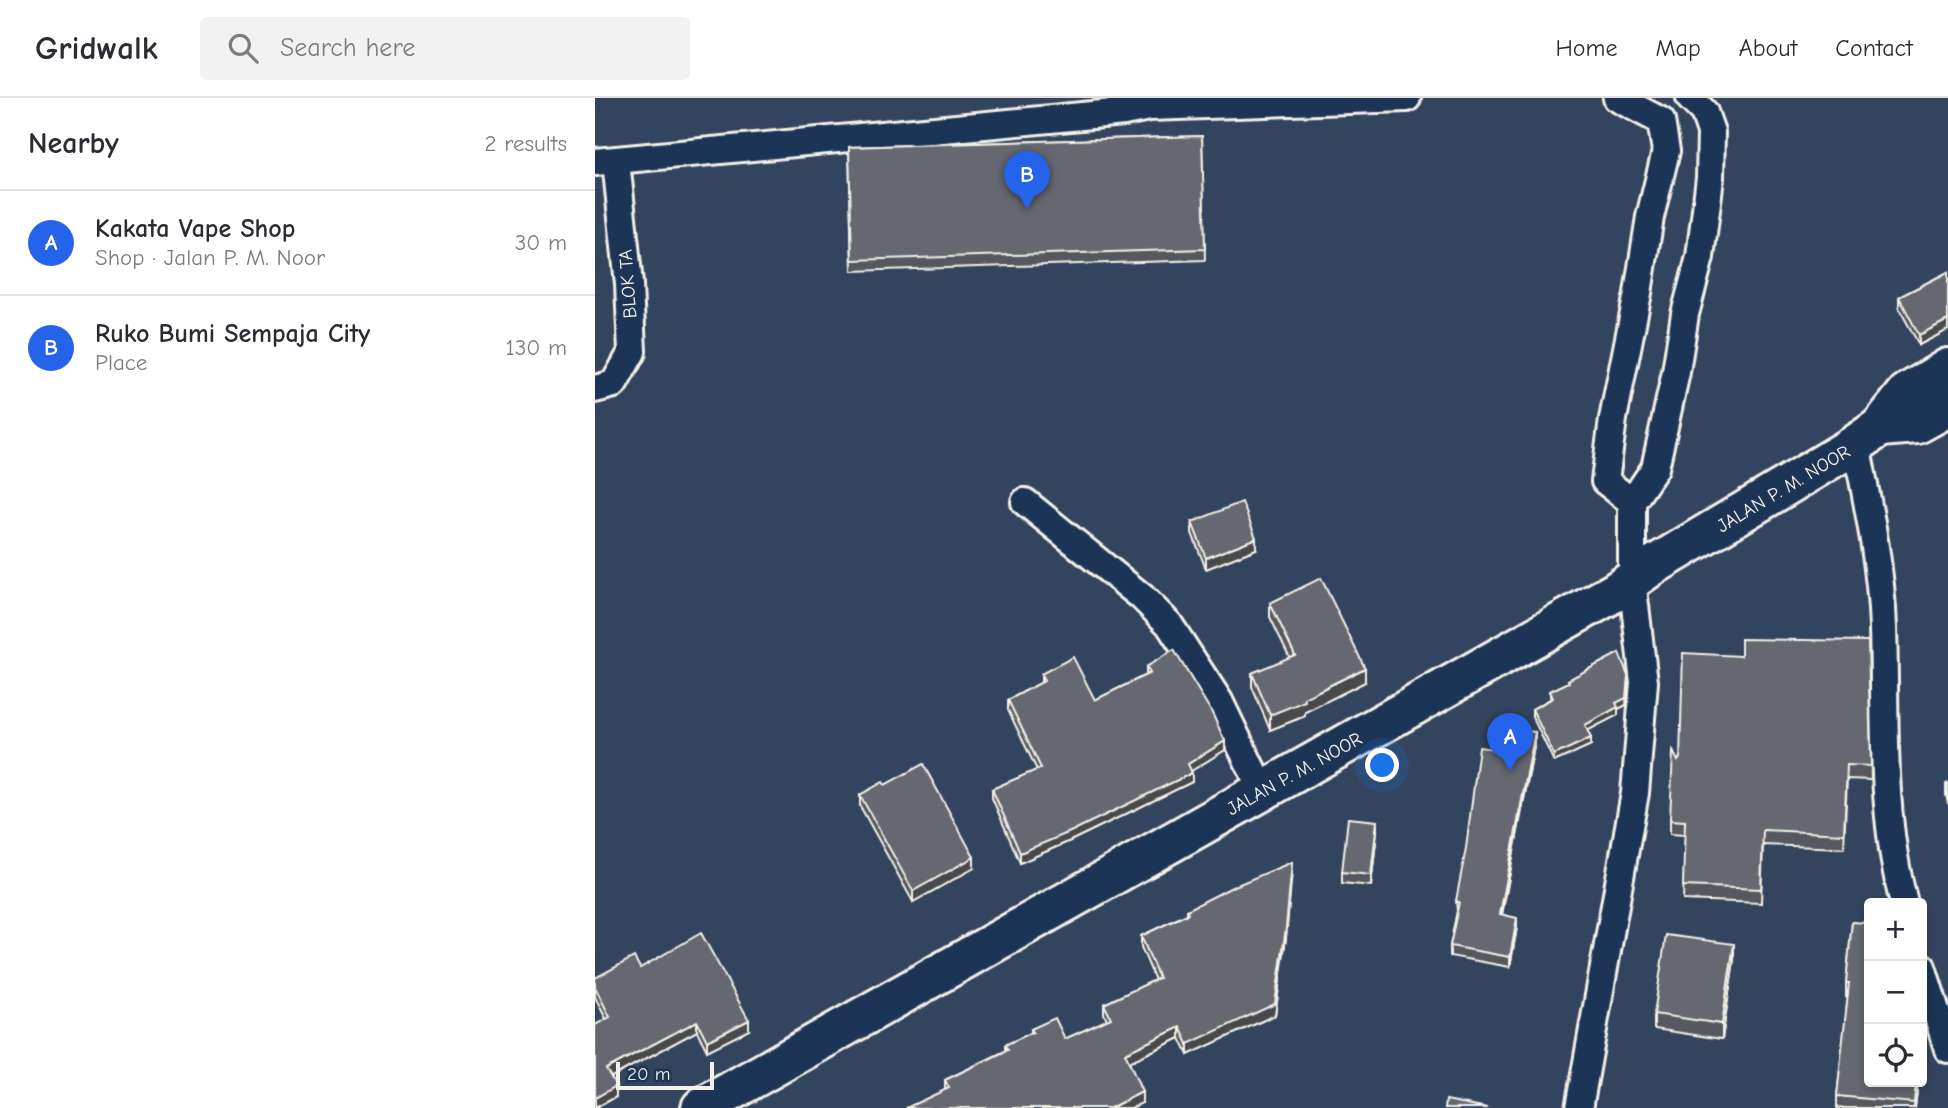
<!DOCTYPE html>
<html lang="en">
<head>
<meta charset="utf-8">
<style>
  :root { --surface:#fff; --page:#f2f2f3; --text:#2b2b33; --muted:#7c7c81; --line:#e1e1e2; --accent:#2563eb }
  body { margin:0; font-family:"Comic Neue",sans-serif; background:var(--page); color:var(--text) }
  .controls { position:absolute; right:21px; bottom:21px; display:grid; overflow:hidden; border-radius:7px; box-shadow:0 4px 10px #0003 }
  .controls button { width:63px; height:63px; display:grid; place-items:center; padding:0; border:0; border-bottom:2px solid var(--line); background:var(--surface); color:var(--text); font:35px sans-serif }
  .scale { position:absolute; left:21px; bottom:18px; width:98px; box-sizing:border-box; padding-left:7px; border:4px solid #f4f1e8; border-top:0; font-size:19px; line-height:24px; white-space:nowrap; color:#f4f1e8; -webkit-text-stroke:5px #1d3557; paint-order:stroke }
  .you { position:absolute; left:788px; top:668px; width:24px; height:24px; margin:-18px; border:5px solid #fff; border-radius:50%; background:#1a73e8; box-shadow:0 0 0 10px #1a73e833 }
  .badge { display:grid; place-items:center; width:46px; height:46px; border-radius:50%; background:var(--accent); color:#fff; font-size:23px; font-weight:700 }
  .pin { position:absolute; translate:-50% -58px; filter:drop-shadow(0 2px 4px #0008) }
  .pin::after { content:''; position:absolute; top:37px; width:24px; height:21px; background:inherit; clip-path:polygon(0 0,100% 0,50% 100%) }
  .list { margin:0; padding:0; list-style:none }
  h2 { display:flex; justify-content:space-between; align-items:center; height:91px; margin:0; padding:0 28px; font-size:30px }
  h2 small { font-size:23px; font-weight:400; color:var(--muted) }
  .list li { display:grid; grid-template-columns:46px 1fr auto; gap:21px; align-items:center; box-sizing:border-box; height:105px; padding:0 28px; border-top:2px solid var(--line) }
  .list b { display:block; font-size:26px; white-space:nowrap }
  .list p { margin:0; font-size:23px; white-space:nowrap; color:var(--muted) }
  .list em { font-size:23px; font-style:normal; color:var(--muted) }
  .icon { flex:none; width:38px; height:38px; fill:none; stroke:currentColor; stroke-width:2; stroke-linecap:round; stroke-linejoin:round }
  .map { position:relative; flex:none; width:1353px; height:1010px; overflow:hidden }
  header { display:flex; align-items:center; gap:42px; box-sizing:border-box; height:98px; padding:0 35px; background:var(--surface); border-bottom:2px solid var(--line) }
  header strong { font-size:33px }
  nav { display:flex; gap:38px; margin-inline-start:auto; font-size:24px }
  .search { width:490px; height:63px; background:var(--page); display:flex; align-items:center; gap:18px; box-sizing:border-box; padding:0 24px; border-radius:7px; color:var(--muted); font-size:26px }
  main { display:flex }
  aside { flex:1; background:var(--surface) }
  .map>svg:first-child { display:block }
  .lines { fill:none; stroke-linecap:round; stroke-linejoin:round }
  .minor-casing { stroke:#f4f1e8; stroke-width:32 }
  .trunk-casing { stroke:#f4f1e8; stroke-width:44 }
  .minor { stroke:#1d3557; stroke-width:26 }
  .trunk { stroke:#1d3557; stroke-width:38 }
  .wall { fill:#57595f; stroke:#f4f1e8; stroke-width:2 }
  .shaded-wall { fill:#47494e; stroke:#f4f1e8; stroke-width:2 }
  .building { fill:#65686f; stroke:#f4f1e8; stroke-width:2 }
  .labels { text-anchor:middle; stroke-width:5; stroke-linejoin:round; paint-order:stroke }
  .street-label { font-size:19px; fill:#f4f1e8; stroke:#1d3557 }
</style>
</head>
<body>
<header>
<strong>Gridwalk</strong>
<div class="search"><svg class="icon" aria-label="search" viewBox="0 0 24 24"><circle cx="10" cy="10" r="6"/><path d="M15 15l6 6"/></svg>Search here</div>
<nav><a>Home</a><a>Map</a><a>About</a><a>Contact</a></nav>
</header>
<main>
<aside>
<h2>Nearby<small>2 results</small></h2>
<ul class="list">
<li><span class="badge">A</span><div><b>Kakata Vape Shop</b><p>Shop · Jalan P. M. Noor</p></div><em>30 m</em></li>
<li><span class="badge">B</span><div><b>Ruko Bumi Sempaja City</b><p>Place</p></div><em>130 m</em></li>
</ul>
</aside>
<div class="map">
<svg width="1353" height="1010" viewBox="0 0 1353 1010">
  <rect width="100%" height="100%" fill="#33445e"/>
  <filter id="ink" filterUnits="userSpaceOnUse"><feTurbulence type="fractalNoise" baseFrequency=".0143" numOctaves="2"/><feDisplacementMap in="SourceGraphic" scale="14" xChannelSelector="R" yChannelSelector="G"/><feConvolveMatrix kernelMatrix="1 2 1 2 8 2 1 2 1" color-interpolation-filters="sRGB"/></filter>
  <g filter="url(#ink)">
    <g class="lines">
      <g class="minor-casing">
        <g id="minor">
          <polyline points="1022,0 1066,23 1071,53 1055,119 1043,195 1018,321 1010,383 1037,404"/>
          <polyline points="0,64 529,14 554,9 812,0"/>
          <polyline points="0,291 19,286 37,254 34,186 21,63"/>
          <path d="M1261,346c12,61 25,122 27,184 3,92 -3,185 21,275"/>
          <polyline points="430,404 547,499 574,526 624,603 667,692"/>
          <polyline points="1327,869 1353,951"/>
          <polyline points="984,1010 1040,695 1049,584 1037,482 1037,404 1060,370 1081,274 1090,216 1105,159 1115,80 1116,34 1109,14 1095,0"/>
        </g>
      </g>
      <g class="trunk-casing">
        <g id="trunk">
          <polyline points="1285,329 1322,326 1353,309"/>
          <polyline points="106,1010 1020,494 1056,469 1261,346 1285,329 1312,295 1353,270"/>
        </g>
      </g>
      <use href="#minor" class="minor"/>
      <use href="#trunk" class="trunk"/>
    </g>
    <g class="wall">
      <polygon points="607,38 610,162 257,173 254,49"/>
      <polygon points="1353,174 1353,232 1324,247 1304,210 1304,199"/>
      <polygon points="597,424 661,451 611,471 597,435"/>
      <polygon points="675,505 770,584 710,614 710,618 675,632 657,589 657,575 695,560 675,519"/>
      <polygon points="1273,543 1276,682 1252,681 1249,750 1168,747 1166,805 1088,802 1090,737 1075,736 1075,722 1083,663 1146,558"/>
      <polygon points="551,569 630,652 596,673 597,684 475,743 425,765 397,700 397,691 442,672 413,612 413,602 446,585 446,576 500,602 551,577"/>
      <polygon points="973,582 1033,584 1031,607 1023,611 1023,617 993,632 996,647 959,664 937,618 937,611 955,601 955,593 973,585"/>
      <polygon points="940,644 907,817 922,829 915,869 855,858 855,848 862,813 861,803 907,652"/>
      <polygon points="1353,685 1353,706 1351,697 1351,686"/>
      <polygon points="290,687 379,770 318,804 265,708 265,697"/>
      <polygon points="782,734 776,788 747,785 747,774"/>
      <polygon points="697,774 691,840 680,917 593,957 585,940 534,964 547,1005 350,992 350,982 410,953 410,947 436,935 436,931 470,941 512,922 509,916 509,906 560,882 546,849 546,838 592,816 592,812"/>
      <polygon points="1257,824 1274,984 1323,984 1320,1010 1242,1010 1242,998 1253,899 1251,899 1251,885"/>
      <polygon points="1139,862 1127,941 1059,931 1059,916"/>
      <polygon points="45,870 154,932 112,953 102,933 16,979 21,999 1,1010 11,921 0,899 0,880"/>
    </g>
    <g class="shaded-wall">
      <polygon points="1353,222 1353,232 1324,247 1324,237"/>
      <polygon points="661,440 661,451 611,471 611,460"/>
      <polygon points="770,570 770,584 710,614 710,618 675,632 675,617"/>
      <polygon points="1033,577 1031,607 1023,611 1023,617 990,634 990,627 1021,605"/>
      <polygon points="940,634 940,644 905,826 905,816"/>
      <polygon points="996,640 996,647 959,664 959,657"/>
      <polygon points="630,643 630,652 593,675 593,666"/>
      <polygon points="597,675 597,684 475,743 425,765 425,755"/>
      <polygon points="782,723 782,734 776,788 776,777"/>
      <polygon points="379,759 379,770 318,804 318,793"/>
      <polygon points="697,764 691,840 680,917 593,957 593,946"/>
      <polygon points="922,820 922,829 915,869 915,859"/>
      <polygon points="1139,846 1139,862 1127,941 1127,926"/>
      <polygon points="1329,912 1329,927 1327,945 1327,931"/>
      <polygon points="154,922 154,932 112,953 112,943"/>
      <polygon points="102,923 102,933 11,982 11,971"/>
      <polygon points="585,929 585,940 530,966 530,955"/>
      <polygon points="1321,984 1323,984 1320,1010 1319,1010"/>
      <polygon points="21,988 21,999 0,1010 0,1000"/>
      <polygon points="547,994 547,1005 536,1010 515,1010"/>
    </g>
    <g class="building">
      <polygon points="607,38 610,151 257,162 254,49"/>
      <polygon points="1353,174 1353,222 1324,237 1304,199"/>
      <polygon points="647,404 661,440 611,460 597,424"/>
      <polygon points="726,480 770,570 709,600 710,603 675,617 657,575 700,557 675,505"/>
      <polygon points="1146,541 1273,543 1276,668 1252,667 1249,736 1168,732 1166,791 1088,788 1090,723 1075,722 1078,653 1083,663 1085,660 1088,555 1146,558"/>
      <polygon points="579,552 617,615 630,643 593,666 597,675 475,734 425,755 397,691 446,670 413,602 449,583 446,576 478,559 500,602 555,575 551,569"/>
      <polygon points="1024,555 1033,577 1031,600 1021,605 1023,609 990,627 996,640 959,657 937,611 958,600 955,593 974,584 973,582"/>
      <polygon points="910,631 940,634 905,816 922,820 915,859 855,848 864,804 861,803 871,750 884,649 907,652"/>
      <polygon points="328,666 379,759 318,793 265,697 288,684 290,687"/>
      <polygon points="753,720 782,723 776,777 747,774"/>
      <polygon points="697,764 691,830 680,906 593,946 585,929 530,955 547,994 515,1010 311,1010 354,990 350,982 413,952 410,947 438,934 436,931 460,920 470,941 516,920 509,906 564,880 546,838 593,816 592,812 635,790"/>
      <polygon points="1257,824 1274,825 1274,984 1321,984 1319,1005 1242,998 1254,885 1251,885"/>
      <polygon points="106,835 154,922 112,943 102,923 11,971 21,988 0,1000 0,927 15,919 0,889 0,880 39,859 45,870"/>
      <polygon points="1071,837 1139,846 1127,926 1059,916"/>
      <polygon points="1327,906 1329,912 1327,931"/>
      <polygon points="851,1002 893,1010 850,1010"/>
    </g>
  </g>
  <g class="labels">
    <g class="street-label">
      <text transform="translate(32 186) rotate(-94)" y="7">BLOK TA</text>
      <text transform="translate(1188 390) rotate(-31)" y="7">JALAN P. M. NOOR</text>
      <text transform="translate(699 675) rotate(-29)" y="7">JALAN P. M. NOOR</text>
    </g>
  </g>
</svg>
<div class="controls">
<button>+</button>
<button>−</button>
<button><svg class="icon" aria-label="locate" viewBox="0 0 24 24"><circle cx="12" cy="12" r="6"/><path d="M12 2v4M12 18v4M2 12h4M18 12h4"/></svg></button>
</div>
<div class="scale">20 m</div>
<div class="you"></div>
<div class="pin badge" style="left:915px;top:673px">A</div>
<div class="pin badge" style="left:432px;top:111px">B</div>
</div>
</main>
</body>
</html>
